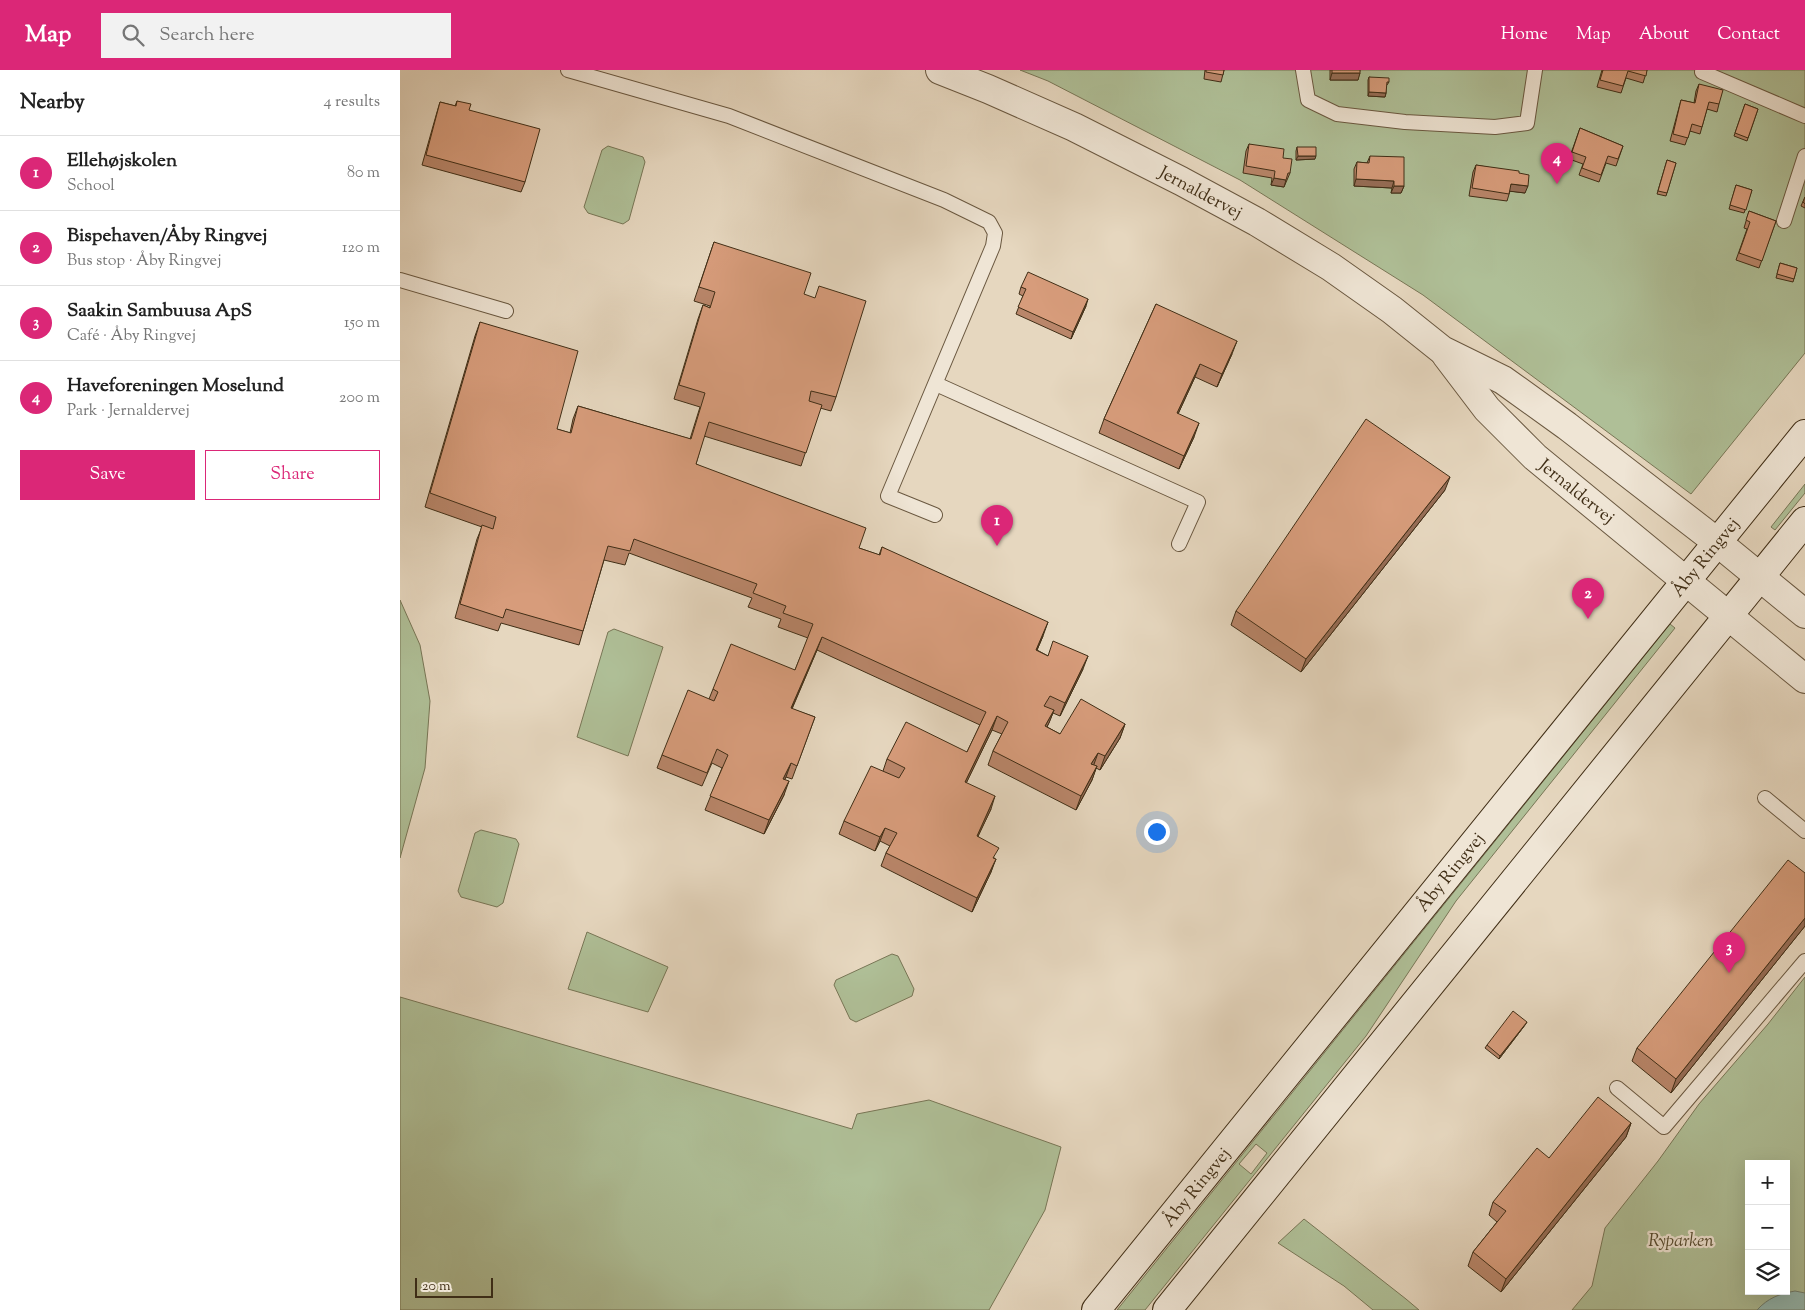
<!DOCTYPE html>
<html lang="en">
<head>
<meta charset="utf-8">
<style>
  :root { --surface:#fff; --page:#f2f2f2; --text:#222; --muted:#767676; --line:#e0e0e0; --accent:#db2777 }
  body { margin:0; font-family:"Sorts Mill Goudy",serif; background:var(--page); color:var(--text) }
  .controls { position:absolute; right:15px; bottom:15px; display:grid; overflow:hidden; border-radius:0px; box-shadow:0 5px 20px #0002 }
  .controls button { width:45px; height:45px; display:grid; place-items:center; padding:0; border:0; border-bottom:1px solid var(--line); background:var(--surface); color:var(--text); font:25px sans-serif }
  .scale { position:absolute; left:15px; bottom:12px; width:78px; box-sizing:border-box; padding-left:5px; border:2px solid #402e16; border-top:0; font-size:14px; line-height:18px; white-space:nowrap; color:#402e16; -webkit-text-stroke:4px #efe5d5; paint-order:stroke }
  .you { position:absolute; left:756px; top:761px; width:18px; height:18px; margin:-12px; border:4px solid #fff; border-radius:50%; background:#1a73e8; box-shadow:0 0 0 8px #1a73e833 }
  .badge { display:grid; place-items:center; width:32px; height:32px; border-radius:50%; background:var(--accent); color:#fff; font-size:16px; font-weight:700 }
  .pin { position:absolute; translate:-50% -41px; filter:drop-shadow(0 1px 2px #0008) }
  .pin::after { content:''; position:absolute; top:26px; width:18px; height:15px; background:inherit; clip-path:polygon(0 0,100% 0,50% 100%) }
  .list { margin:0; padding:0; list-style:none }
  h2 { display:flex; justify-content:space-between; align-items:center; height:65px; margin:0; padding:0 20px; font-size:21px }
  h2 small { font-size:16px; font-weight:400; color:var(--muted) }
  .list li { display:grid; grid-template-columns:32px 1fr auto; gap:15px; align-items:center; box-sizing:border-box; height:75px; padding:0 20px; border-top:1px solid var(--line) }
  .list b { display:block; font-size:19px; white-space:nowrap }
  .list p { margin:0; font-size:16px; white-space:nowrap; color:var(--muted) }
  .list em { font-size:16px; font-style:normal; color:var(--muted) }
  .actions { display:flex; gap:10px; padding:15px 20px }
  .actions a { flex:1; padding:11px 0; border:1px solid var(--accent); border-radius:0px; text-align:center; font-size:18px; color:var(--accent) }
  .actions .main { background:var(--accent); color:#fff }
  .icon { flex:none; width:28px; height:28px; fill:none; stroke:currentColor; stroke-width:2; stroke-linecap:round; stroke-linejoin:round }
  .map { position:relative; flex:none; width:1405px; height:1240px; overflow:hidden }
  header { display:flex; align-items:center; gap:30px; box-sizing:border-box; height:70px; padding:0 25px; background:var(--accent); color:#fff }
  header strong { font-size:24px }
  nav { display:flex; gap:28px; margin-inline-start:auto; font-size:18px }
  .search { width:350px; height:45px; background:var(--page); display:flex; align-items:center; gap:12px; box-sizing:border-box; padding:0 18px; border-radius:0px; color:var(--muted); font-size:19px }
  main { display:flex }
  aside { flex:1; background:var(--surface) }
  .map>svg:first-child { display:block }
  .green { fill:#afbf97; stroke:#787656; fill-rule:evenodd }
  .water { fill:#96bab1; stroke:#748273 }
  .lines { fill:none; stroke-linecap:round; stroke-linejoin:round }
  .service-casing { stroke:#6a5840; stroke-width:16 }
  .tertiary-casing { stroke:#6a5840; stroke-width:30 }
  .secondary-casing { stroke:#402e16; stroke-width:30 }
  .service { stroke:#efe5d5; stroke-width:14 }
  .tertiary { stroke:#efe5d5; stroke-width:28 }
  .secondary { stroke:#efe5d5; stroke-width:28 }
  .wall { fill:#b9866a; stroke:#402e16 }
  .shaded-wall { fill:#966d56; stroke:#402e16 }
  .building { fill:#d79c7b; stroke:#402e16 }
  .labels { text-anchor:middle; stroke-width:4.5; stroke-linejoin:round; paint-order:stroke }
  .street-label { font-size:18px; fill:#402e16; stroke:#efe5d5 }
  .park-label { font-size:18px; font-style:italic; fill:#564b30; stroke:#efe5d5 }
</style>
</head>
<body>
<header>
<strong>Map</strong>
<div class="search"><svg class="icon" aria-label="search" viewBox="0 0 24 24"><circle cx="10" cy="10" r="6"/><path d="M15 15l6 6"/></svg>Search here</div>
<nav><a>Home</a><a>Map</a><a>About</a><a>Contact</a></nav>
</header>
<main>
<aside>
<h2>Nearby<small>4 results</small></h2>
<ul class="list">
<li><span class="badge">1</span><div><b>Ellehøjskolen</b><p>School</p></div><em>80 m</em></li>
<li><span class="badge">2</span><div><b>Bispehaven/Åby Ringvej</b><p>Bus stop · Åby Ringvej</p></div><em>120 m</em></li>
<li><span class="badge">3</span><div><b>Saakin Sambuusa ApS</b><p>Café · Åby Ringvej</p></div><em>150 m</em></li>
<li><span class="badge">4</span><div><b>Haveforeningen Moselund</b><p>Park · Jernaldervej</p></div><em>200 m</em></li>
</ul>
<div class="actions"><a class="main">Save</a><a>Share</a></div>
</aside>
<div class="map">
<svg width="1405" height="1240" viewBox="0 0 1405 1240">
  <rect width="100%" height="100%" fill="#e6d7bf"/>
  <filter id="stains"><feTurbulence type="fractalNoise" baseFrequency=".004" numOctaves="4"/><feColorMatrix values="0 0 0 0 .2 0 0 0 0 .09 0 0 0 0 .02 0 0 0 .5 -.17"/></filter>
  <radialGradient id="worn" r=".72"><stop offset=".6" stop-color="#630" stop-opacity="0"/><stop offset="1" stop-color="#630" stop-opacity=".3"/></radialGradient>
  <g class="green">
    <polygon points="620,0 1405,0 1405,283 1291,424 1023,225 840,110 648,11"/>
    <polygon points="208,76 243,87 245,92 229,150 223,154 188,143 184,137 202,80"/>
    <polygon points="1405,414 1405,423 1375,460 1371,457"/>
    <polygon points="0,530 20,575 30,631 25,698 0,788"/>
    <path d="M1270,554l5,4 -219,273 -90,135 -221,274h-28zM856,1074l11,9 -16,21 -12,-10z"/>
    <polygon points="214,559 263,577 228,686 177,667 208,562"/>
    <polygon points="81,760 116,769 119,774 103,833 97,837 61,827 58,821 75,763"/>
    <polygon points="187,862 268,897 248,942 168,919"/>
    <polygon points="492,884 498,886 514,919 512,926 456,952 450,949 434,915 436,910"/>
    <path d="M1405,907v333h-233l20,-24 13,-58 53,-67 41,-57 69,-80zM1349,1094h37v127h-37z"/>
    <polygon points="0,927 452,1059 457,1044 529,1030 661,1077 645,1140 589,1240 0,1240"/>
    <polygon points="904,1149 1006,1229 1019,1240 973,1240 944,1216 878,1173"/>
  </g>
  <path class="water" d="M1395,1221l10,2v17h-48c11,-12 22,-16 38,-19z"/>
  <g class="lines">
    <g class="service-casing">
      <g id="service">
        <polyline points="168,0 329,46 544,130 589,152 595,163 593,176 488,426 535,445"/>
        <polyline points="903,0 908,30 937,44 1005,52 1095,57 1127,53 1135,0"/>
        <polyline points="1302,2 1405,46"/>
        <polyline points="1384,151 1405,86"/>
        <polyline points="0,210 106,241"/>
        <polyline points="536,314 798,432 779,474"/>
        <polyline points="1365,728 1405,761"/>
        <polyline points="1217,1018 1264,1057 1405,891"/>
      </g>
    </g>
    <g class="tertiary-casing">
      <g id="tertiary">
        <polyline points="540,0 588,19 674,57 781,111 857,152 931,197 992,240 1042,280 1103,310 1167,356 1317,472 1405,544"/>
        <polyline points="1046,285 1087,339 1135,387 1405,609"/>
      </g>
    </g>
    <g class="secondary-casing">
      <g id="secondary">
        <polyline points="696,1240 1405,364"/>
        <polyline points="767,1240 1405,451"/>
      </g>
    </g>
    <use href="#service" class="service"/>
    <use href="#tertiary" class="tertiary"/>
    <use href="#secondary" class="secondary"/>
  </g>
  <g class="wall">
    <polygon points="805,0 824,0 821,12 804,9"/>
    <polygon points="930,0 960,0 958,10 930,10"/>
    <polygon points="1202,0 1247,0 1243,13 1226,8 1221,23 1197,17"/>
    <polygon points="969,7 989,12 987,15 986,15 986,23 985,27 968,26 968,10"/>
    <polygon points="1299,14 1319,34 1317,42 1307,39 1300,64 1290,61 1285,75 1270,71 1281,30 1294,33 1296,21"/>
    <polygon points="57,31 69,40 125,112 121,122 22,95 37,42 40,32 55,36"/>
    <polygon points="1345,34 1358,39 1347,71 1334,66"/>
    <polygon points="1180,58 1223,76 1216,96 1206,93 1199,112 1179,105 1183,94 1169,89"/>
    <polygon points="849,74 883,88 890,103 884,117 871,115 872,108 843,103 846,81"/>
    <polygon points="897,77 915,89 896,90 896,81"/>
    <polygon points="970,86 1004,116 1001,123 991,123 992,118 954,116 954,99 957,92 967,93"/>
    <polygon points="1267,90 1276,93 1266,126 1257,124"/>
    <polygon points="1076,95 1119,103 1125,123 1110,121 1107,131 1069,126 1073,102"/>
    <polygon points="1336,115 1352,120 1344,143 1329,139"/>
    <polygon points="1405,127 1405,138 1401,136"/>
    <polygon points="1349,141 1376,151 1359,198 1336,190 1347,159 1344,158"/>
    <polygon points="314,172 404,224 436,327 431,341 420,338 401,396 304,366 296,394 459,478 479,485 482,477 643,566 637,580 648,586 683,599 660,646 653,643 647,657 660,664 725,654 720,668 700,700 696,698 692,710 676,740 588,695 593,681 602,664 592,660 566,713 591,739 578,766 595,789 591,802 572,842 481,796 486,783 490,776 480,771 475,781 439,764 444,751 483,701 487,689 567,682 580,655 417,580 392,639 415,647 392,709 386,707 385,709 384,725 364,764 305,740 322,698 312,693 302,716 257,698 262,685 309,629 313,619 395,600 408,568 378,557 381,549 348,537 352,528 229,483 225,495 204,490 183,561 179,575 101,553 98,561 55,548 77,469 82,457 25,437 75,266 80,252 157,359 170,363 173,349 178,336 290,369 300,337 274,329 298,249 303,235 310,238 310,236 294,231"/>
    <polygon points="1380,193 1397,198 1393,212 1376,208"/>
    <polygon points="621,217 686,236 671,269 616,244 623,226 619,224"/>
    <polygon points="756,234 832,284 817,317 795,307 778,344 794,367 779,399 699,363 704,349"/>
    <polygon points="1045,420 901,602 831,555 836,541"/>
    <polygon points="1405,803 1405,856 1271,1023 1232,991 1237,978"/>
    <polygon points="1125,955 1099,989 1085,978 1087,975"/>
    <polygon points="1231,1053 1226,1067 1101,1222 1068,1196 1073,1182 1097,1152 1089,1145 1093,1132 1149,1088"/>
  </g>
  <g class="shaded-wall">
    <polygon points="932,3 960,3 958,10 930,10"/>
    <polygon points="969,22 986,23 985,27 968,26"/>
    <polygon points="898,86 916,86 915,89 896,90"/>
    <polygon points="874,108 886,110 884,117 871,115"/>
    <polygon points="956,109 994,111 992,118 954,116"/>
    <polygon points="1111,114 1128,116 1125,123 1108,121"/>
    <polygon points="994,116 1004,116 1001,123 991,123"/>
    <polygon points="688,229 686,236 671,269 673,262"/>
    <polygon points="837,271 832,284 817,317 822,304"/>
    <polygon points="800,294 795,307 772,357 777,343"/>
    <polygon points="799,353 794,367 779,399 784,386"/>
    <polygon points="1050,407 1045,420 901,602 906,589"/>
    <polygon points="648,552 643,566 631,594 636,580"/>
    <polygon points="422,567 417,580 386,652 391,638"/>
    <polygon points="688,586 683,599 660,646 665,633"/>
    <polygon points="654,640 649,653 640,669 645,656"/>
    <polygon points="597,646 592,660 560,726 565,712"/>
    <polygon points="725,654 720,668 700,700 705,686"/>
    <polygon points="698,683 693,697 691,694"/>
    <polygon points="391,693 386,707 378,722 383,709"/>
    <polygon points="697,696 692,710 676,740 681,726"/>
    <polygon points="389,711 384,725 364,764 369,750"/>
    <polygon points="595,726 591,739 572,779 577,766"/>
    <polygon points="485,758 480,771 475,781 480,767"/>
    <polygon points="596,789 591,802 572,842 577,828"/>
    <polygon points="1405,848 1405,856 1271,1023 1276,1009"/>
    <polygon points="1127,952 1125,955 1099,989 1100,986"/>
    <polygon points="1231,1053 1226,1067 1101,1222 1106,1209"/>
  </g>
  <g class="building">
    <polygon points="806,0 824,0 823,5 806,2"/>
    <rect x="932" y="0" width="28" height="3"/>
    <polygon points="1203,0 1247,0 1246,6 1228,1 1223,16 1200,10"/>
    <polygon points="969,7 989,8 989,12 987,12 986,23 969,22"/>
    <polygon points="1299,14 1323,20 1319,34 1309,32 1302,57 1292,54 1288,68 1273,64 1281,30 1295,33"/>
    <polygon points="57,31 71,34 69,40 140,59 125,112 26,85 40,32 56,36"/>
    <polygon points="1345,34 1358,39 1348,68 1335,63"/>
    <polygon points="1180,58 1223,76 1218,89 1208,86 1201,105 1182,98 1186,87 1172,82"/>
    <polygon points="849,74 884,79 883,88 892,89 890,103 888,103 886,110 874,108 875,101 846,96"/>
    <polygon points="897,77 916,77 916,86 898,86"/>
    <polygon points="970,86 1004,87 1004,116 994,116 994,111 956,109 957,92 969,93"/>
    <polygon points="1267,90 1276,93 1267,123 1258,121"/>
    <polygon points="1076,95 1119,101 1119,103 1129,105 1128,116 1111,114 1109,124 1072,118"/>
    <polygon points="1336,115 1352,120 1346,140 1330,135"/>
    <polygon points="1405,127 1405,134 1403,132"/>
    <polygon points="1349,141 1376,151 1362,191 1339,183 1350,152 1346,150"/>
    <polygon points="314,172 411,203 404,224 415,228 419,216 466,231 436,327 411,321 409,331 422,335 406,383 309,352 296,394 466,458 459,478 480,485 482,477 648,552 636,580 648,586 653,571 688,586 665,633 650,626 644,636 654,640 645,656 660,664 681,629 725,654 705,686 698,683 691,694 697,696 681,726 593,681 608,652 597,646 565,712 595,726 577,766 599,778 593,788 596,789 577,828 486,783 497,763 485,758 480,767 444,751 471,696 499,708 505,698 487,689 506,652 567,682 586,642 422,567 391,638 415,647 397,696 391,693 383,709 389,711 369,750 310,726 328,685 317,679 307,703 262,685 288,620 314,631 318,622 313,619 331,574 395,600 413,554 383,543 386,536 353,523 357,514 234,469 230,481 208,476 183,561 106,539 103,548 60,534 82,455 93,459 96,447 30,423 80,252 178,281 157,359 171,363 178,336 291,369 305,323 279,315 303,235 310,238 315,222 299,217"/>
    <polygon points="1380,193 1397,198 1394,209 1377,204"/>
    <polygon points="628,202 688,229 673,262 618,237 626,219 621,217"/>
    <polygon points="756,234 837,271 822,304 800,294 777,343 799,353 784,386 704,349"/>
    <polygon points="966,349 1050,407 906,589 836,541"/>
    <polygon points="1388,790 1405,803 1405,848 1276,1009 1237,978"/>
    <polygon points="1113,941 1127,952 1100,986 1087,975"/>
    <polygon points="1198,1027 1231,1053 1106,1209 1073,1182 1106,1141 1093,1132 1137,1078 1149,1088"/>
  </g>
  <g class="labels">
    <g class="street-label">
      <text transform="translate(801 122) rotate(28)" y="6">Jernaldervej</text>
      <text transform="translate(1177 421) rotate(39)" y="6">Jernaldervej</text>
      <text transform="translate(1305 487) rotate(-51)" y="6">Åby Ringvej</text>
      <text transform="translate(1050 802) rotate(-51)" y="6">Åby Ringvej</text>
      <text transform="translate(796 1117) rotate(-51)" y="6">Åby Ringvej</text>
    </g>
    <g class="park-label">
      <text x="1281" y="1176">Ryparken</text>
    </g>
  </g>
  <rect width="100%" height="100%" filter="url(#stains)"/>
  <rect width="100%" height="100%" fill="url(#worn)"/>
</svg>
<div class="controls">
<button>+</button>
<button>−</button>
<button><svg class="icon" aria-label="layers" viewBox="0 0 24 24"><path d="M12 4l9 5-9 5-9-5zM3 14l9 5 9-5"/></svg></button>
</div>
<div class="scale">20 m</div>
<div class="you"></div>
<div class="pin badge" style="left:597px;top:476px">1</div>
<div class="pin badge" style="left:1188px;top:549px">2</div>
<div class="pin badge" style="left:1329px;top:903px">3</div>
<div class="pin badge" style="left:1157px;top:114px">4</div>
</div>
</main>
</body>
</html>
